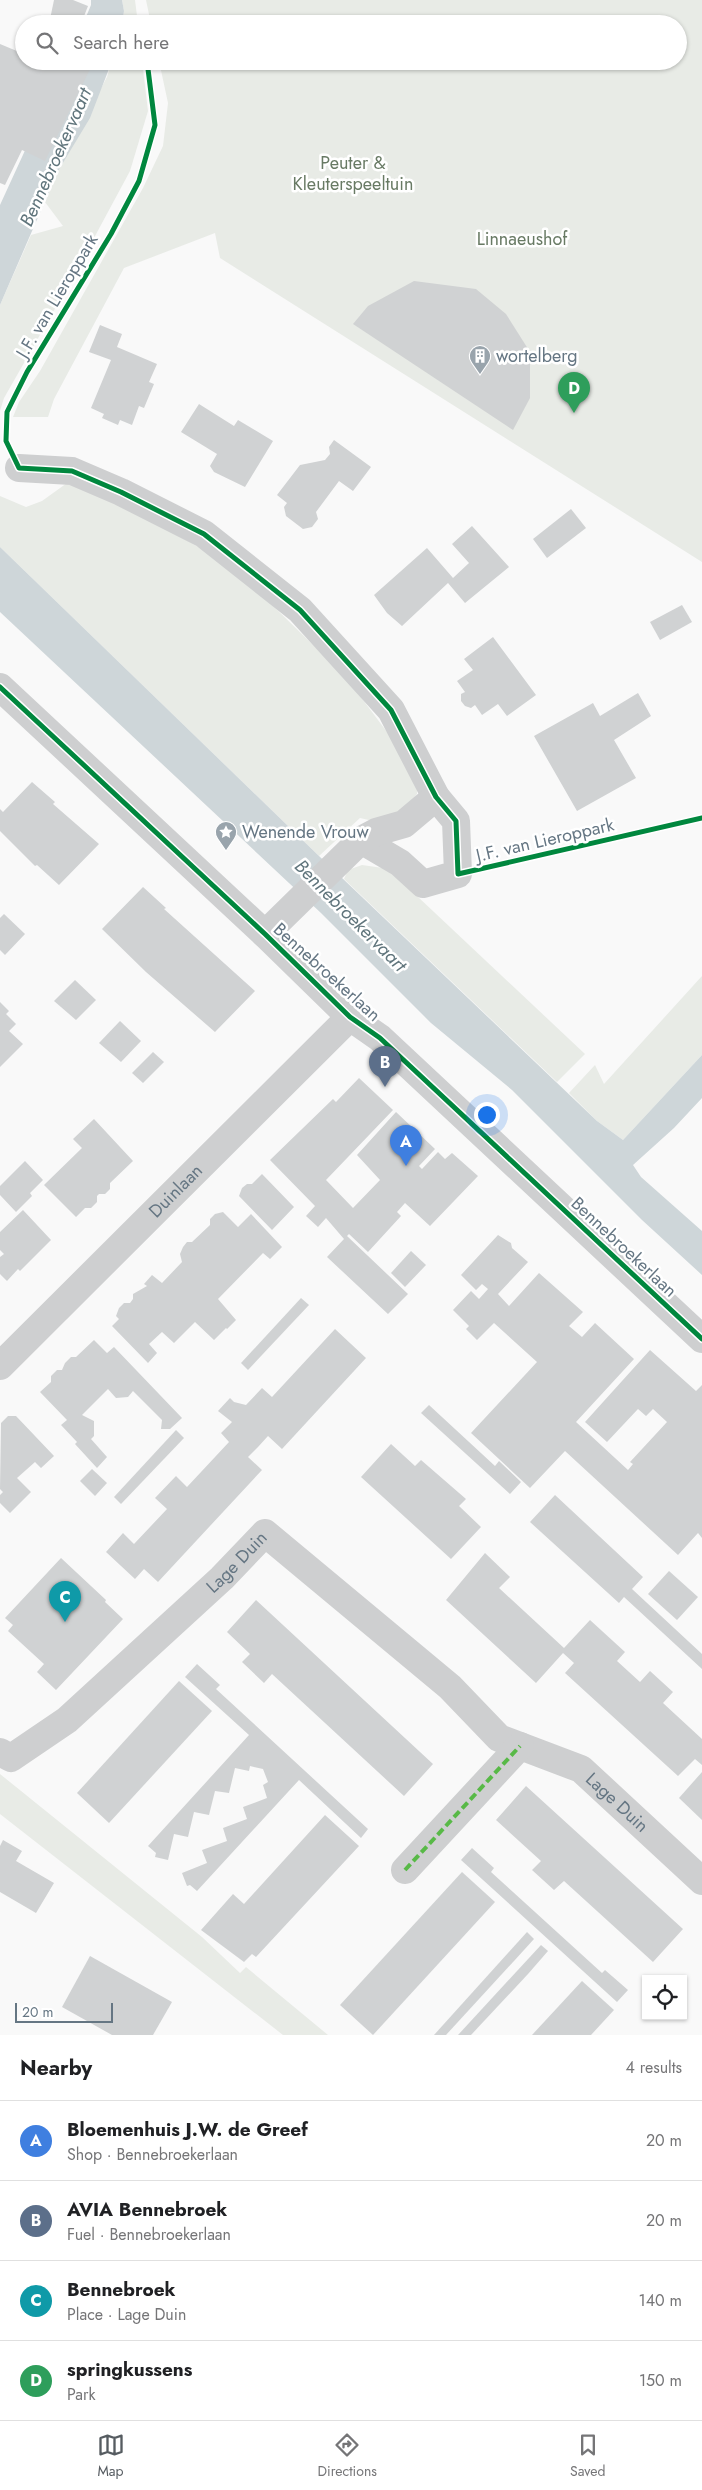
<!DOCTYPE html>
<html lang="en">
<head>
<meta charset="utf-8">
<style>
  :root { --surface:#fff; --page:#f2f2f2; --text:#202124; --muted:#757577; --line:#e0e0e0; --accent:#565c61 }
  body { margin:0; font-family:Jost,sans-serif; background:var(--page); color:var(--text) }
  .controls { position:absolute; right:15px; bottom:15px; display:grid; overflow:hidden; border-radius:0px; box-shadow:0 1px 4px #0004 }
  .controls button { width:45px; height:45px; display:grid; place-items:center; padding:0; border:0; border-bottom:1px solid var(--line); background:var(--surface); color:var(--text); font:25px sans-serif }
  .scale { position:absolute; left:15px; bottom:12px; width:98px; box-sizing:border-box; padding-left:5px; border:2px solid #657683; border-top:0; font-size:14px; line-height:18px; white-space:nowrap; color:#657683; -webkit-text-stroke:4px #fff; paint-order:stroke }
  .you { position:absolute; left:486px; top:1114px; width:18px; height:18px; margin:-12px; border:4px solid #fff; border-radius:50%; background:#1a73e8; box-shadow:0 0 0 8px #1a73e833 }
  .badge { display:grid; place-items:center; width:32px; height:32px; border-radius:50%; background:var(--accent); color:#fff; font-size:16px; font-weight:700 }
  .pin { position:absolute; translate:-50% -41px; filter:drop-shadow(0 1px 2px #0008) }
  .pin::after { content:''; position:absolute; top:26px; width:18px; height:15px; background:inherit; clip-path:polygon(0 0,100% 0,50% 100%) }
  .list { margin:0; padding:0; list-style:none }
  h2 { display:flex; justify-content:space-between; align-items:center; height:65px; margin:0; padding:0 20px; font-size:21px }
  h2 small { font-size:16px; font-weight:400; color:var(--muted) }
  .list li { display:grid; grid-template-columns:32px 1fr auto; gap:15px; align-items:center; box-sizing:border-box; height:80px; padding:0 20px; border-top:1px solid var(--line) }
  .list b { display:block; font-size:19px; white-space:nowrap }
  .list p { margin:0; font-size:16px; white-space:nowrap; color:var(--muted) }
  .list em { font-size:16px; font-style:normal; color:var(--muted) }
  .icon { flex:none; width:28px; height:28px; fill:none; stroke:currentColor; stroke-width:2; stroke-linecap:round; stroke-linejoin:round }
  .map { position:relative; flex:none; width:702px; height:2035px; overflow:hidden }
  .search { position:absolute; background:var(--surface); box-shadow:0 1px 4px #0004; left:15px; right:15px; top:15px; height:55px; display:flex; align-items:center; gap:12px; box-sizing:border-box; padding:0 18px; border-radius:28px; color:var(--muted); font-size:19px }
  .sheet { height:385px; background:var(--surface) }
  nav { display:flex; justify-content:space-around; align-items:center; box-sizing:border-box; height:70px; border-top:1px solid var(--line); background:var(--surface); font-size:14px; color:var(--muted) }
  nav a { display:grid; justify-items:center; gap:2px }
  nav .on { color:var(--accent) }
  .map>svg:first-child { display:block }
  .green { fill:#e8ebe6 }
  .water { fill:#ced6d9 }
  .building { fill:#d0d2d3 }
  .lines { fill:none; stroke-linecap:round; stroke-linejoin:round }
  .minor { stroke:#cecfd0; stroke-width:28 }
  .tertiary { stroke:#cecfd0; stroke-width:28 }
  .quiet { stroke:#58b947; stroke-width:4; stroke-dasharray:8 4; stroke-linecap:butt }
  .cycleway-casing { stroke:#fff; stroke-width:8 }
  .cycleway { stroke:#00873e; stroke-width:5 }
  .labels { text-anchor:middle; stroke-width:5; stroke-linejoin:round; paint-order:stroke }
  .park-label { font-size:18px; fill:#687a64; stroke:#fff }
  .street-label { font-size:18px; fill:#657683; stroke:#fff }
  .poi-label { font-size:18px; fill:#657683; stroke:#fff; text-anchor:start }
  .water-label { font-size:19px; font-style:italic; fill:#60757c; stroke:#fff }
</style>
</head>
<body>
<div class="map">
<svg width="702" height="2035" viewBox="0 0 702 2035">
  <rect width="100%" height="100%" fill="#f9f9f9"/>
  <g class="green">
    <polygon points="122,0 135,0 138,24 122,24 124,11"/>
    <polygon points="146,0 702,0 702,562 220,258 215,233 124,268 54,399 48,417 13,417 19,402 40,371 143,188 163,146 168,103 159,61 678,61 678,24 151,24"/>
    <polygon points="112,61 142,61 148,111 130,171 73,277 4,398 0,411 0,305 31,235 63,226 45,202 58,171 107,77"/>
    <polygon points="67,483 133,510 207,552 269,602 345,676 387,732 418,778 417,794 395,821 382,823 360,818 319,856 0,547 0,496 26,507 42,501"/>
    <polygon points="362,865 383,868 400,880 585,1054 557,1082 344,879 348,870"/>
    <polygon points="702,976 702,1055 623,1140 597,1121 569,1093 595,1065 604,1084"/>
    <polygon points="0,1774 202,1937 240,1973 246,1967 328,2035 283,2035 0,1814"/>
  </g>
  <g class="water">
    <polygon points="91,0 122,0 124,11 122,24 83,24 91,5"/>
    <polygon points="66,61 112,61 90,118 58,171 0,305 0,205"/>
    <polygon points="0,547 319,856 597,1121 623,1140 702,1055 702,1098 674,1128 633,1165 641,1177 702,1231 702,1275 642,1220 512,1090 431,1023 321,913 0,612"/>
  </g>
  <g class="building">
    <polygon points="54,0 73,0 88,6 81,24 49,24"/>
    <polygon points="0,44 24,54 24,61 94,61 45,161 22,150 5,185 0,183"/>
    <polygon points="414,281 476,289 506,314 530,352 530,398 513,430 353,324 368,306"/>
    <polygon points="100,325 122,334 117,347 157,364 149,382 154,384 144,408 139,406 132,425 120,420 118,425 102,418 104,414 91,408 111,360 89,352"/>
    <polygon points="199,404 234,426 238,420 273,441 245,487 214,472 210,466 217,454 181,432"/>
    <polygon points="334,440 371,467 353,491 339,481 316,512 318,519 312,527 303,529 286,516 284,507 287,503 277,495 300,465 325,460 330,454 329,447"/>
    <polygon points="571,509 586,528 547,558 533,539"/>
    <polygon points="472,526 509,567 465,603 448,583 402,626 387,613 374,595 427,548 453,578 469,563 452,544"/>
    <polygon points="682,605 692,622 660,640 650,622"/>
    <polygon points="493,637 536,695 507,716 498,704 482,715 475,705 471,708 465,706 461,701 461,694 465,692 457,681 473,670 464,659"/>
    <polygon points="638,693 651,716 614,740 636,778 577,811 534,736 593,703 600,716"/>
    <polygon points="32,782 55,802 53,804 99,844 59,885 37,865 35,866 0,831 0,809 3,812"/>
    <polygon points="143,887 166,908 164,909 255,991 215,1032 146,972 102,929"/>
    <polygon points="4,914 25,934 5,955 0,950 0,918"/>
    <polygon points="75,980 96,1000 76,1020 54,1001"/>
    <polygon points="0,1002 9,1011 6,1014 16,1024 9,1031 23,1044 0,1067"/>
    <polygon points="120,1021 141,1041 121,1062 99,1043"/>
    <polygon points="153,1052 164,1062 143,1083 132,1073"/>
    <polygon points="359,1078 393,1110 326,1180 353,1208 380,1180 357,1155 396,1112 435,1149 419,1166 422,1169 438,1152 445,1159 452,1153 478,1176 430,1226 405,1203 397,1212 401,1216 368,1252 349,1234 347,1236 408,1294 388,1314 327,1257 344,1239 326,1218 318,1227 306,1216 315,1206 270,1160 333,1099 336,1102"/>
    <polygon points="94,1119 133,1161 110,1183 110,1189 105,1194 99,1194 97,1196 97,1202 91,1208 85,1208 76,1217 44,1185 82,1148 73,1139"/>
    <polygon points="25,1161 43,1180 30,1193 32,1196 16,1212 0,1195 0,1186"/>
    <polygon points="262,1174 294,1207 272,1230 239,1196 242,1188 247,1184 252,1184"/>
    <polygon points="23,1210 51,1240 20,1271 18,1269 7,1281 0,1274 0,1257 4,1254 0,1250 0,1232"/>
    <polygon points="223,1212 238,1227 251,1214 282,1247 270,1259 263,1253 218,1299 236,1320 227,1329 226,1328 214,1340 195,1322 174,1343 162,1332 149,1344 157,1353 148,1363 112,1326 119,1319 116,1316 119,1308 124,1303 130,1303 133,1299 133,1294 147,1286 144,1284 152,1275 162,1283 182,1262 180,1254 183,1247 187,1242 192,1242 210,1225 210,1219 215,1214"/>
    <polygon points="498,1235 511,1243 512,1248 528,1262 498,1294 509,1306 539,1273 583,1312 569,1326 582,1337 595,1323 634,1359 576,1422 628,1470 633,1464 630,1462 667,1422 653,1409 646,1416 638,1409 607,1442 585,1422 650,1350 696,1391 702,1385 702,1538 698,1533 678,1555 565,1451 530,1488 471,1433 537,1362 494,1323 477,1340 466,1329 469,1326 453,1310 471,1291 479,1299 488,1289 482,1284 476,1290 461,1275"/>
    <polygon points="411,1251 426,1265 405,1287 391,1273"/>
    <polygon points="301,1298 309,1305 248,1370 241,1363"/>
    <polygon points="335,1329 366,1358 282,1449 268,1436 258,1447 248,1457 262,1470 158,1582 144,1569 135,1579 106,1552 123,1533 134,1544 167,1509 155,1498 176,1476 187,1487 229,1442 221,1433 232,1422 218,1411 230,1398 234,1402 246,1405 262,1388 272,1397"/>
    <polygon points="94,1340 107,1353 114,1347 182,1418 170,1429 161,1429 162,1420 133,1391 128,1397 116,1398 108,1389 82,1415 94,1421 94,1436 91,1439 107,1457 97,1468 75,1444 77,1442 61,1425 67,1420 40,1392 51,1382 51,1376 57,1370 62,1370 65,1363 71,1357 76,1357"/>
    <polygon points="429,1405 495,1466 499,1461 521,1482 510,1494 421,1413"/>
    <polygon points="8,1416 16,1416 54,1456 41,1468 35,1462 17,1478 31,1492 10,1513 0,1503 0,1495 3,1492 0,1489 1,1423"/>
    <polygon points="176,1430 184,1438 121,1504 114,1497"/>
    <polygon points="391,1444 415,1466 421,1460 466,1499 459,1506 481,1527 451,1559 361,1477"/>
    <polygon points="92,1469 107,1483 95,1496 80,1481"/>
    <polygon points="555,1495 643,1577 632,1589 702,1654 702,1669 624,1597 619,1603 530,1522"/>
    <polygon points="485,1553 510,1577 499,1588 564,1648 590,1620 625,1652 617,1661 640,1682 650,1671 673,1692 663,1703 702,1739 702,1765 695,1759 678,1776 565,1673 574,1663 563,1653 536,1683 446,1600"/>
    <polygon points="61,1558 106,1600 105,1602 123,1619 56,1690 37,1672 44,1664 8,1631 13,1625 5,1618"/>
    <polygon points="669,1571 698,1597 677,1620 648,1594"/>
    <polygon points="256,1600 433,1764 404,1796 272,1674 264,1683 242,1662 250,1654 227,1632"/>
    <polygon points="197,1664 220,1685 216,1689 368,1829 361,1838 299,1780 197,1891 190,1885 187,1886 182,1873 207,1863 202,1850 227,1841 223,1828 247,1819 243,1807 267,1798 263,1785 268,1782 263,1769 250,1766 249,1771 235,1768 229,1793 215,1791 209,1815 194,1812 188,1837 174,1834 168,1860 155,1857 156,1853 148,1846 249,1735 185,1677"/>
    <polygon points="179,1681 212,1711 109,1823 77,1793"/>
    <polygon points="702,1772 702,1820 679,1798"/>
    <polygon points="526,1786 683,1929 653,1962 564,1881 554,1890 532,1870 541,1861 496,1820"/>
    <polygon points="325,1815 359,1846 256,1957 252,1954 244,1962 201,1930 233,1894 244,1904"/>
    <polygon points="3,1840 22,1851 16,1861 54,1883 36,1913 0,1892 0,1846"/>
    <polygon points="472,1848 494,1868 491,1872 513,1892 602,1973 605,1970 628,1990 617,2002 461,1860"/>
    <polygon points="462,1872 495,1902 373,2035 340,2005"/>
    <polygon points="527,1932 534,1939 514,1961 446,2035 434,2035"/>
    <polygon points="541,1945 548,1951 528,1974 471,2035 458,2035"/>
    <polygon points="90,1956 172,2002 153,2035 112,2035 62,2007"/>
    <polygon points="582,1981 614,2010 591,2035 532,2035"/>
  </g>
  <g class="lines">
    <g class="minor">
      <polyline points="19,468 72,471 121,492 204,534 300,610 391,710 436,797 456,821 458,874 423,884 400,863 361,840"/>
      <polyline points="265,934 361,840 376,832 404,824 436,797"/>
      <path id="s1" d="M0,1366l350,-349"/>
      <path id="s2" d="M0,1752l11,6 56,-38 155,-142 43,-45 185,154 49,51 82,31 121,112"/>
      <polyline points="405,1870 520,1746"/>
    </g>
    <polyline class="tertiary" points="0,687 265,934 350,1017 380,1038 702,1339"/>
    <polyline class="quiet" points="405,1870 520,1746"/>
    <g class="cycleway-casing">
      <g id="cycleway">
        <polyline points="147,61 155,125 139,181 111,234 27,372 7,412 6,441 19,468 72,471 121,492 204,534 300,610 391,710 436,797 456,821 458,874 702,818"/>
        <polyline points="0,687 265,934 350,1017 380,1038 702,1339"/>
      </g>
    </g>
    <use href="#cycleway" class="cycleway"/>
  </g>
  <defs>
    <g id="building-pin" transform="scale(1.125)"><path d="M0 17L-7.5 6A9.5 9.5 0 1 1 7.5 6Z" fill="#99a4ac" stroke="#fff"/><path d="M-4-6H4V6H1V3H-1V6H-4ZM-2.5-4.3h1.7v1.8h-1.7ZM.8-4.3h1.7v1.8H.8ZM-2.5-1h1.7V.8h-1.7ZM.8-1h1.7V.8H.8Z" fill="#fff"/></g>
    <g id="sight-pin" transform="scale(1.125)"><path d="M0 17L-7.5 6A9.5 9.5 0 1 1 7.5 6Z" fill="#99a4ac" stroke="#fff"/><path d="M0-6L1.8-2.2L6-1.7L2.9 1.2L3.7 5.4L0 3.3L-3.7 5.4L-2.9 1.2L-6-1.7L-1.8-2.2Z" fill="#fff"/></g>
  </defs>
  <g fill-rule="evenodd">
    <use href="#building-pin" x="480" y="356"/>
    <use href="#sight-pin" x="226" y="832"/>
  </g>
  <g class="labels">
    <g class="park-label">
      <text x="353" y="169">Peuter &amp;<tspan x="353" dy="21">Kleuterspeeltuin</tspan></text>
      <text x="522" y="245">Linnaeushof</text>
    </g>
    <g class="street-label">
      <text transform="translate(57 296) rotate(-59)" y="6">J.F. van Lieroppark</text>
      <text transform="translate(545 840) rotate(-13)" y="6">J.F. van Lieroppark</text>
      <text transform="translate(327 972) rotate(42)" y="6">Bennebroekerlaan</text>
      <text dy="6" stroke="none"><textPath href="#s1" startOffset="248">Duinlaan</textPath></text>
      <text transform="translate(624 1247) rotate(43)" y="6">Bennebroekerlaan</text>
      <text dy="6" stroke="none"><textPath href="#s2" startOffset="312">Lage Duin</textPath></text>
      <text dy="6" stroke="none"><textPath href="#s2" startOffset="801">Lage Duin</textPath></text>
    </g>
    <g class="poi-label">
      <text x="496" y="362">wortelberg</text>
      <text x="242" y="838">Wenende Vrouw</text>
    </g>
    <g class="water-label">
      <text transform="translate(55 157) rotate(-66)" y="7">Bennebroekervaart</text>
      <text transform="translate(351 915) rotate(45)" y="7">Bennebroekervaart</text>
    </g>
  </g>
</svg>
<div class="controls">
<button><svg class="icon" aria-label="locate" viewBox="0 0 24 24"><circle cx="12" cy="12" r="6"/><path d="M12 2v4M12 18v4M2 12h4M18 12h4"/></svg></button>
</div>
<div class="scale">20 m</div>
<div class="you"></div>
<div class="pin badge" style="left:406px;top:1166px;background:#3f7fe0">A</div>
<div class="pin badge" style="left:385px;top:1087px;background:#5c6f8a">B</div>
<div class="pin badge" style="left:65px;top:1622px;background:#0f9aa8">C</div>
<div class="pin badge" style="left:574px;top:413px;background:#2e9e5b">D</div>
<div class="search"><svg class="icon" aria-label="search" viewBox="0 0 24 24"><circle cx="10" cy="10" r="6"/><path d="M15 15l6 6"/></svg>Search here</div>
</div>
<section class="sheet">
<h2>Nearby<small>4 results</small></h2>
<ul class="list">
<li><span class="badge" style="background:#3f7fe0">A</span><div><b>Bloemenhuis J.W. de Greef</b><p>Shop · Bennebroekerlaan</p></div><em>20 m</em></li>
<li><span class="badge" style="background:#5c6f8a">B</span><div><b>AVIA Bennebroek</b><p>Fuel · Bennebroekerlaan</p></div><em>20 m</em></li>
<li><span class="badge" style="background:#0f9aa8">C</span><div><b>Bennebroek</b><p>Place · Lage Duin</p></div><em>140 m</em></li>
<li><span class="badge" style="background:#2e9e5b">D</span><div><b>springkussens</b><p>Park</p></div><em>150 m</em></li>
</ul>
</section>
<nav>
<a class="on"><svg class="icon" aria-label="map" viewBox="0 0 24 24"><path d="M3 6l6-2 6 2 6-2v14l-6 2-6-2-6 2zM9 4v14M15 6v14"/></svg>Map</a>
<a><svg class="icon" aria-label="directions" viewBox="0 0 24 24"><path d="M12 3l9 9-9 9-9-9zM9 14v-3h6M13 9l2 2-2 2"/></svg>Directions</a>
<a><svg class="icon" aria-label="saved" viewBox="0 0 24 24"><path d="M7 4h10v16l-5-4-5 4z"/></svg>Saved</a>
</nav>
</body>
</html>
